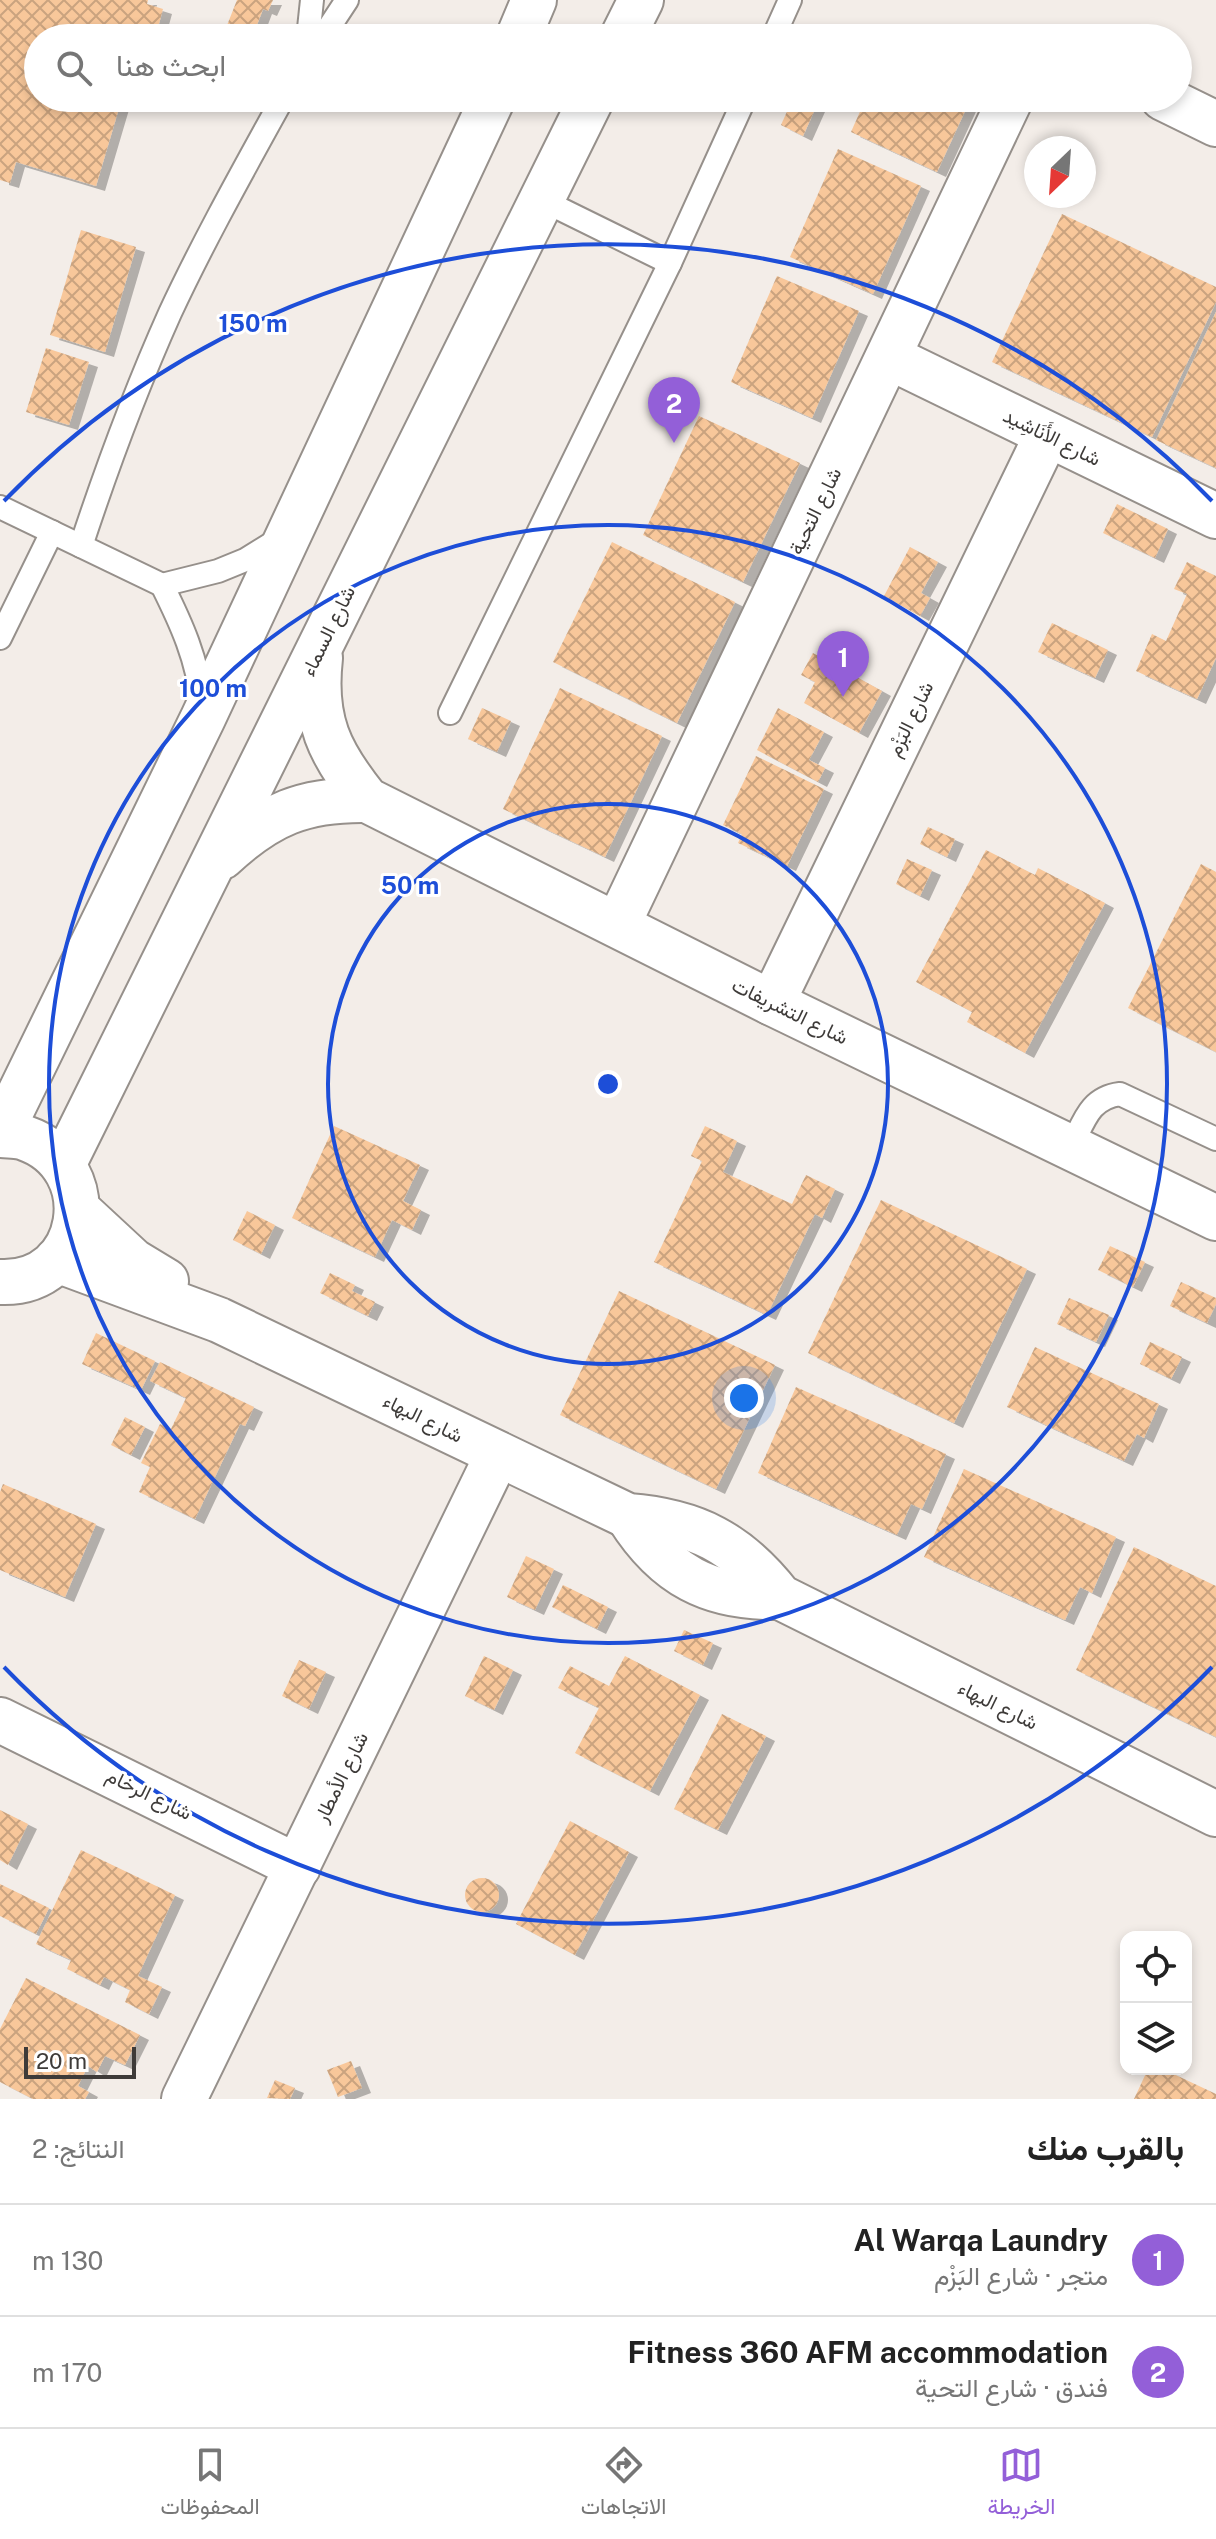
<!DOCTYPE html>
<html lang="ar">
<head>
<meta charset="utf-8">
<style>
  :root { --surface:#fff; --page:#f2f2f2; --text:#222; --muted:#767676; --line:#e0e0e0; --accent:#935fd8 }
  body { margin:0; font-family:"Public Sans",Vazirmatn,sans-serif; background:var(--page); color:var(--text); direction:rtl }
  .controls { position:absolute; right:24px; bottom:24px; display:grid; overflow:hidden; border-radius:16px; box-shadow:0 4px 12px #0003 }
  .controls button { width:72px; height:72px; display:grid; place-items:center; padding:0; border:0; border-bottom:2px solid var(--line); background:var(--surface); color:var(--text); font:40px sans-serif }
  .compass { position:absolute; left:1024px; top:136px; width:72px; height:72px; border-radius:50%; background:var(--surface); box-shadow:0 4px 12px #0003; rotate:205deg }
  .scale { position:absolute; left:24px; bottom:20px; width:112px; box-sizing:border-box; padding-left:8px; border:4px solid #3e3b39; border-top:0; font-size:22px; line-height:28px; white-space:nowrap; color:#3e3b39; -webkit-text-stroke:6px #fff; paint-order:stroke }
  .you { position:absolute; left:744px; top:1398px; width:28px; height:28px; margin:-20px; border:6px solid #fff; border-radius:50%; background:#1a73e8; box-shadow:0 0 0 12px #1a73e833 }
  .badge { display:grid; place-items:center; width:52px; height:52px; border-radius:50%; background:var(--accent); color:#fff; font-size:26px; font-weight:700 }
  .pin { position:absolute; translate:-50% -66px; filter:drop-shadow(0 2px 4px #0008) }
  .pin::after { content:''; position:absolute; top:42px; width:28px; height:24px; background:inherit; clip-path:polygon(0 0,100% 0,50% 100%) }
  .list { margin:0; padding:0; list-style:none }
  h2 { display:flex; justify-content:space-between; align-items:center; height:104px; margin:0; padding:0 32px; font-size:34px }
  h2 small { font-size:26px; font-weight:400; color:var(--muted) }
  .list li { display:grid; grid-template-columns:52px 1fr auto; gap:24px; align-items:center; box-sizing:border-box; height:112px; padding:0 32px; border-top:2px solid var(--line) }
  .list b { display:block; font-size:30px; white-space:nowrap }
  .list p { margin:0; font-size:26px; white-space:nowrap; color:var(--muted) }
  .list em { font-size:26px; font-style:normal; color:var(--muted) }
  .icon { flex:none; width:44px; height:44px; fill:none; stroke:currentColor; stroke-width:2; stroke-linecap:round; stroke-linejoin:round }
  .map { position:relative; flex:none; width:1216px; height:2099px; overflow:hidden; direction:ltr }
  .search { position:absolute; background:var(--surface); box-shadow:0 4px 12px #0003; left:24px; right:24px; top:24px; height:88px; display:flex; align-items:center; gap:20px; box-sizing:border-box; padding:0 28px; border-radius:44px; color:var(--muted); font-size:30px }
  .sheet { height:328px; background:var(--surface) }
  nav { display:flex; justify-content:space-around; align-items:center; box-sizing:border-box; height:112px; border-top:2px solid var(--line); background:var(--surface); font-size:22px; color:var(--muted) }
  nav a { display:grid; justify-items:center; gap:4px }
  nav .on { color:var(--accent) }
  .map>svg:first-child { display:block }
  .building { fill:url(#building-cross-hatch); filter:url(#shadow) }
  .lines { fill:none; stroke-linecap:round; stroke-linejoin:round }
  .service-casing { stroke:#96908b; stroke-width:26 }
  .minor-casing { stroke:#96908b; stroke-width:48 }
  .service { stroke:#fff; stroke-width:22 }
  .minor { stroke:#fff; stroke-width:44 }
  .ring { fill:none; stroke:#1d4ed8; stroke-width:4 }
  .labels { text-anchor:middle; stroke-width:6; stroke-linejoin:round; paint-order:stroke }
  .street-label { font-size:20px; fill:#3e3b39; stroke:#fff }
  .centre { fill:#1d4ed8; stroke:#fff; stroke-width:4 }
  .ring-label { font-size:24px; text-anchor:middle; font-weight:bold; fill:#1d4ed8; stroke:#fff; stroke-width:6; stroke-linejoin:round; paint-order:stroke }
</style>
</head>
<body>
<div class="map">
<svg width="1216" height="2099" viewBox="0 0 1216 2099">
  <defs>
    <pattern id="building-cross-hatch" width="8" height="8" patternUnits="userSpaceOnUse" patternTransform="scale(2)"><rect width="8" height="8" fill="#f8c79a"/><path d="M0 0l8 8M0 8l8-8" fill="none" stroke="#caa37f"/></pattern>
    <filter id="shadow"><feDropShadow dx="9" dy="5" stdDeviation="0" flood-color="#0004"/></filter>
  </defs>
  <rect width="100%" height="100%" fill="#f3ede8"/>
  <g class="building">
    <polygon points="0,0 148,0 147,4 163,9 155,38 38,38 38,98 122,98 96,186 16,162 10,183 0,180"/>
    <polygon points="237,0 273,0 268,11 263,9 252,38 222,38"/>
    <polygon points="900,25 929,38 894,38"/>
    <polygon points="793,98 820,98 803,136 781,125"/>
    <polygon points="866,98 971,98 937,172 851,132"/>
    <polygon points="838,149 921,186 873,294 790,257"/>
    <polygon points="1062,214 1216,287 1216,302 1152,437 992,362"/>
    <polygon points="81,230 136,247 105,352 50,335"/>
    <polygon points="777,276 859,311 812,418 731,382"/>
    <polygon points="1216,312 1216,468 1156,440"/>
    <polygon points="46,348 89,362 69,425 26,412"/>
    <polygon points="699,416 800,463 743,582 643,535"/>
    <polygon points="1117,504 1168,529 1155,558 1103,533"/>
    <polygon points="612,542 735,602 677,723 553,662"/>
    <polygon points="910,547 938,562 921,593 930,598 920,616 884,596"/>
    <polygon points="1187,562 1216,576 1216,658 1197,699 1136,671 1152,634 1166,641 1187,594 1174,589"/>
    <polygon points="1052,623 1108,650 1095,678 1038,652"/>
    <polygon points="813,653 882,691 859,733 804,703 815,682 801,675"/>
    <polygon points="560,688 662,736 605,857 503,809"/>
    <polygon points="482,708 511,721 497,752 468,739"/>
    <polygon points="778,708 824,732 809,760 825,768 818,782 757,750"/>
    <polygon points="756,756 824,789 787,866 738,843 742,834 723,825"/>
    <polygon points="928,827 955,839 947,857 920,844"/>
    <polygon points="986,850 1035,875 1038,868 1105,903 1025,1053 967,1022 972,1012 916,982"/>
    <polygon points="907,859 932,870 920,896 896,884"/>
    <polygon points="1201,864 1216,872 1216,1052 1128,1008"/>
    <polygon points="334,1126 420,1165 403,1201 421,1210 412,1230 392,1220 375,1257 292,1218"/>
    <polygon points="705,1126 737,1141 723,1172 792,1204 806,1175 835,1189 822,1218 815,1214 767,1315 654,1262 702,1161 691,1156"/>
    <polygon points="881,1200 1027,1269 954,1423 808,1353"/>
    <polygon points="247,1211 275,1225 261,1254 233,1240"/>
    <polygon points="1110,1246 1145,1262 1133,1287 1098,1270"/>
    <polygon points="330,1273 355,1285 352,1291 375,1302 368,1316 320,1293"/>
    <polygon points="1181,1282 1216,1298 1216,1304 1207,1323 1170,1306"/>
    <polygon points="619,1291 775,1365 716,1489 560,1415"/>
    <polygon points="1069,1298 1109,1315 1096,1342 1057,1324"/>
    <polygon points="96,1333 155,1361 141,1390 82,1364"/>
    <polygon points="1150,1342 1182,1357 1171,1379 1140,1364"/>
    <polygon points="1035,1347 1159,1404 1144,1438 1137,1434 1124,1461 1007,1407"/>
    <polygon points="160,1362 254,1407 245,1426 240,1424 195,1519 139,1492 150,1467 141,1463 160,1424 171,1429 186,1398 150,1381"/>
    <polygon points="796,1387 946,1454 922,1509 911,1504 897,1535 758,1473"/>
    <polygon points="125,1417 145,1427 131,1455 111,1445"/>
    <polygon points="964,1469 1116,1537 1092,1593 1080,1587 1065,1620 924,1557"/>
    <polygon points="3,1484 96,1524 65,1597 0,1570 0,1492"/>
    <polygon points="1134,1547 1216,1586 1216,1737 1076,1670"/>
    <polygon points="526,1556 554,1569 535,1610 507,1597"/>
    <polygon points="563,1585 608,1607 597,1629 552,1607"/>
    <polygon points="684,1630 713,1643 703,1665 674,1651"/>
    <polygon points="484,1656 513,1670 494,1710 465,1696"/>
    <polygon points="625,1656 700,1695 650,1791 575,1753 599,1708 558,1688 570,1666 609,1686"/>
    <polygon points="299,1660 326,1672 309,1709 282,1696"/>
    <polygon points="722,1714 766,1736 718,1830 674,1809"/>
    <polygon points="0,1810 28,1824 8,1865 0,1860"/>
    <polygon points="570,1821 629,1852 575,1955 516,1924"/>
    <polygon points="81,1850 175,1895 138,1976 162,1987 149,2014 125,2002 130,1990 104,1977 100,1985 67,1969 71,1960 36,1944"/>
    <circle cx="482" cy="1895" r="17"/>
    <polygon points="0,1884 49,1908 36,1934 0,1916"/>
    <polygon points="26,1978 140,2035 125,2065 105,2056 97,2072 88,2066 78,2086 89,2092 85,2099 33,2099 0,2082 0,2029"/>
    <polygon points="351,2061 362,2088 338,2097 327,2070"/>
    <polygon points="1148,2069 1163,2069 1216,2094 1216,2099 1134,2099"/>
    <polygon points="275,2080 295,2088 290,2099 267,2098"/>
  </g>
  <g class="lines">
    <g class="service-casing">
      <g id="service">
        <polyline points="308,38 312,0"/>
        <polyline points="322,38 347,0"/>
        <polyline points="773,38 790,0"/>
        <polyline points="542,200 670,263"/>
        <polyline points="0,507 162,585 218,571 245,560 279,539"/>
        <path d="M81,546c26,-79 55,-157 89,-233 34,-73 74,-144 113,-215"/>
        <path d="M162,585c19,38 36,75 40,119"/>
        <polyline points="0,638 52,532"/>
        <polyline points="450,713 670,263 745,98"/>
        <path d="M1071,1147c13,-25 18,-49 49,-53l96,45"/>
      </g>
    </g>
    <g class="minor-casing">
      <g id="minor">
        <polyline points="518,38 534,0"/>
        <polyline points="622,38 641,0"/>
        <polyline points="1163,98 1216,124"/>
        <polyline points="889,357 1216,516"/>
        <path d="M320,658c-7,62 9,95 47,142l405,203 444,215"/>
        <path d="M222,857c46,-43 82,-58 145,-57"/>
        <polyline points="618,924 1011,98"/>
        <polyline points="772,1003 1047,435"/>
        <polyline points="0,1134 203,718 493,98"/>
        <path d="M0,1135c8,1 17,0 25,3 81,28 62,148 -25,144"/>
        <polyline points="63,1165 592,98"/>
        <polyline points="78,1210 133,1261 166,1281"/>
        <path d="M57,1260l162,60 409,196c67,5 110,27 152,81l436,217"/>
        <path d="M628,1516c37,59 82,83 152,81"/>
        <polyline points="0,1720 298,1867"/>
        <polyline points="184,2099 498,1454"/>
      </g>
    </g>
    <use href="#service" class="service"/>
    <use href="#minor" class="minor"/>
  </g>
  <g class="ring">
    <circle cx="608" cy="1084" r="280"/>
    <circle cx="608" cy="1084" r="559"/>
    <path d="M1212 1667A839 839 0 0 1 4 1667M4 501A839 839 0 0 1 1212 501"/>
  </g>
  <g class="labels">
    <g class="street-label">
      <text transform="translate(1052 437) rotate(26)" y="7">شارع الأَنَاشِيد</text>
      <text transform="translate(815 511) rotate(-64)" y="7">شارع التحية</text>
      <text transform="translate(328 631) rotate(-64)" y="7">شارع السماء</text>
      <text transform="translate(910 719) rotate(-64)" y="7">شارع البَزْم</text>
      <text transform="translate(790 1011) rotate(26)" y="7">شارع التشريفات</text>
      <text transform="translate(423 1418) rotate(26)" y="7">شارع البهاء</text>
      <text transform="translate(998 1705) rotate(26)" y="7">شارع البهاء</text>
      <text transform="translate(341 1777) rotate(-64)" y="7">شارع الأمطار</text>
      <text transform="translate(149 1794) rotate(26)" y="7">شارع الرخام</text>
    </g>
  </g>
  <circle cx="608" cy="1084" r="12" class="centre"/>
  <g class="ring-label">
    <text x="253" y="332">150 m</text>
    <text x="213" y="697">100 m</text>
    <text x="410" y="894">50 m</text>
  </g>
</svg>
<div class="controls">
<button><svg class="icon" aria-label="locate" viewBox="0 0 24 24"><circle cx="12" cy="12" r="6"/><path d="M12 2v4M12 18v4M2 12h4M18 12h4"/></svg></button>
<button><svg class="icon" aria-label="layers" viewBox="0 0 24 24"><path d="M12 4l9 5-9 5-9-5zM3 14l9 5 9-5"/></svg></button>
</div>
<svg class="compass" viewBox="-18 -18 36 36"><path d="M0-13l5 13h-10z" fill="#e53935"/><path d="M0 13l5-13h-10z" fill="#767676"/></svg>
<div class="scale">20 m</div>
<div class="you"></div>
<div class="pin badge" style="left:843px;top:697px">1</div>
<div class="pin badge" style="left:674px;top:443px">2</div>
<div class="search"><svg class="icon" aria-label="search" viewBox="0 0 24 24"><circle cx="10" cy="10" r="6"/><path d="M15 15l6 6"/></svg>ابحث هنا</div>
</div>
<section class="sheet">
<h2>بالقرب منك<small>النتائج: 2</small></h2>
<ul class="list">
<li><span class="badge">1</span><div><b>Al Warqa Laundry</b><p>متجر · شارع البَزْم</p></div><em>130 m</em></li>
<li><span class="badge">2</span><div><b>Fitness 360 AFM accommodation</b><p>فندق · شارع التحية</p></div><em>170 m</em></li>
</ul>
</section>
<nav>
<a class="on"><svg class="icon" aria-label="map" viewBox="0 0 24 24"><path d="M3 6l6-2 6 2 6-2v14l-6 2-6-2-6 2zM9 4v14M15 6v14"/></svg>الخريطة</a>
<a><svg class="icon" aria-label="directions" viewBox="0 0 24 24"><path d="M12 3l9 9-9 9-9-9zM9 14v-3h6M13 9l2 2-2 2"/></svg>الاتجاهات</a>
<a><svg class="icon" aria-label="saved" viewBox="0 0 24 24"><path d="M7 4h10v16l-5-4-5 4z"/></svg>المحفوظات</a>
</nav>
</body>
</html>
